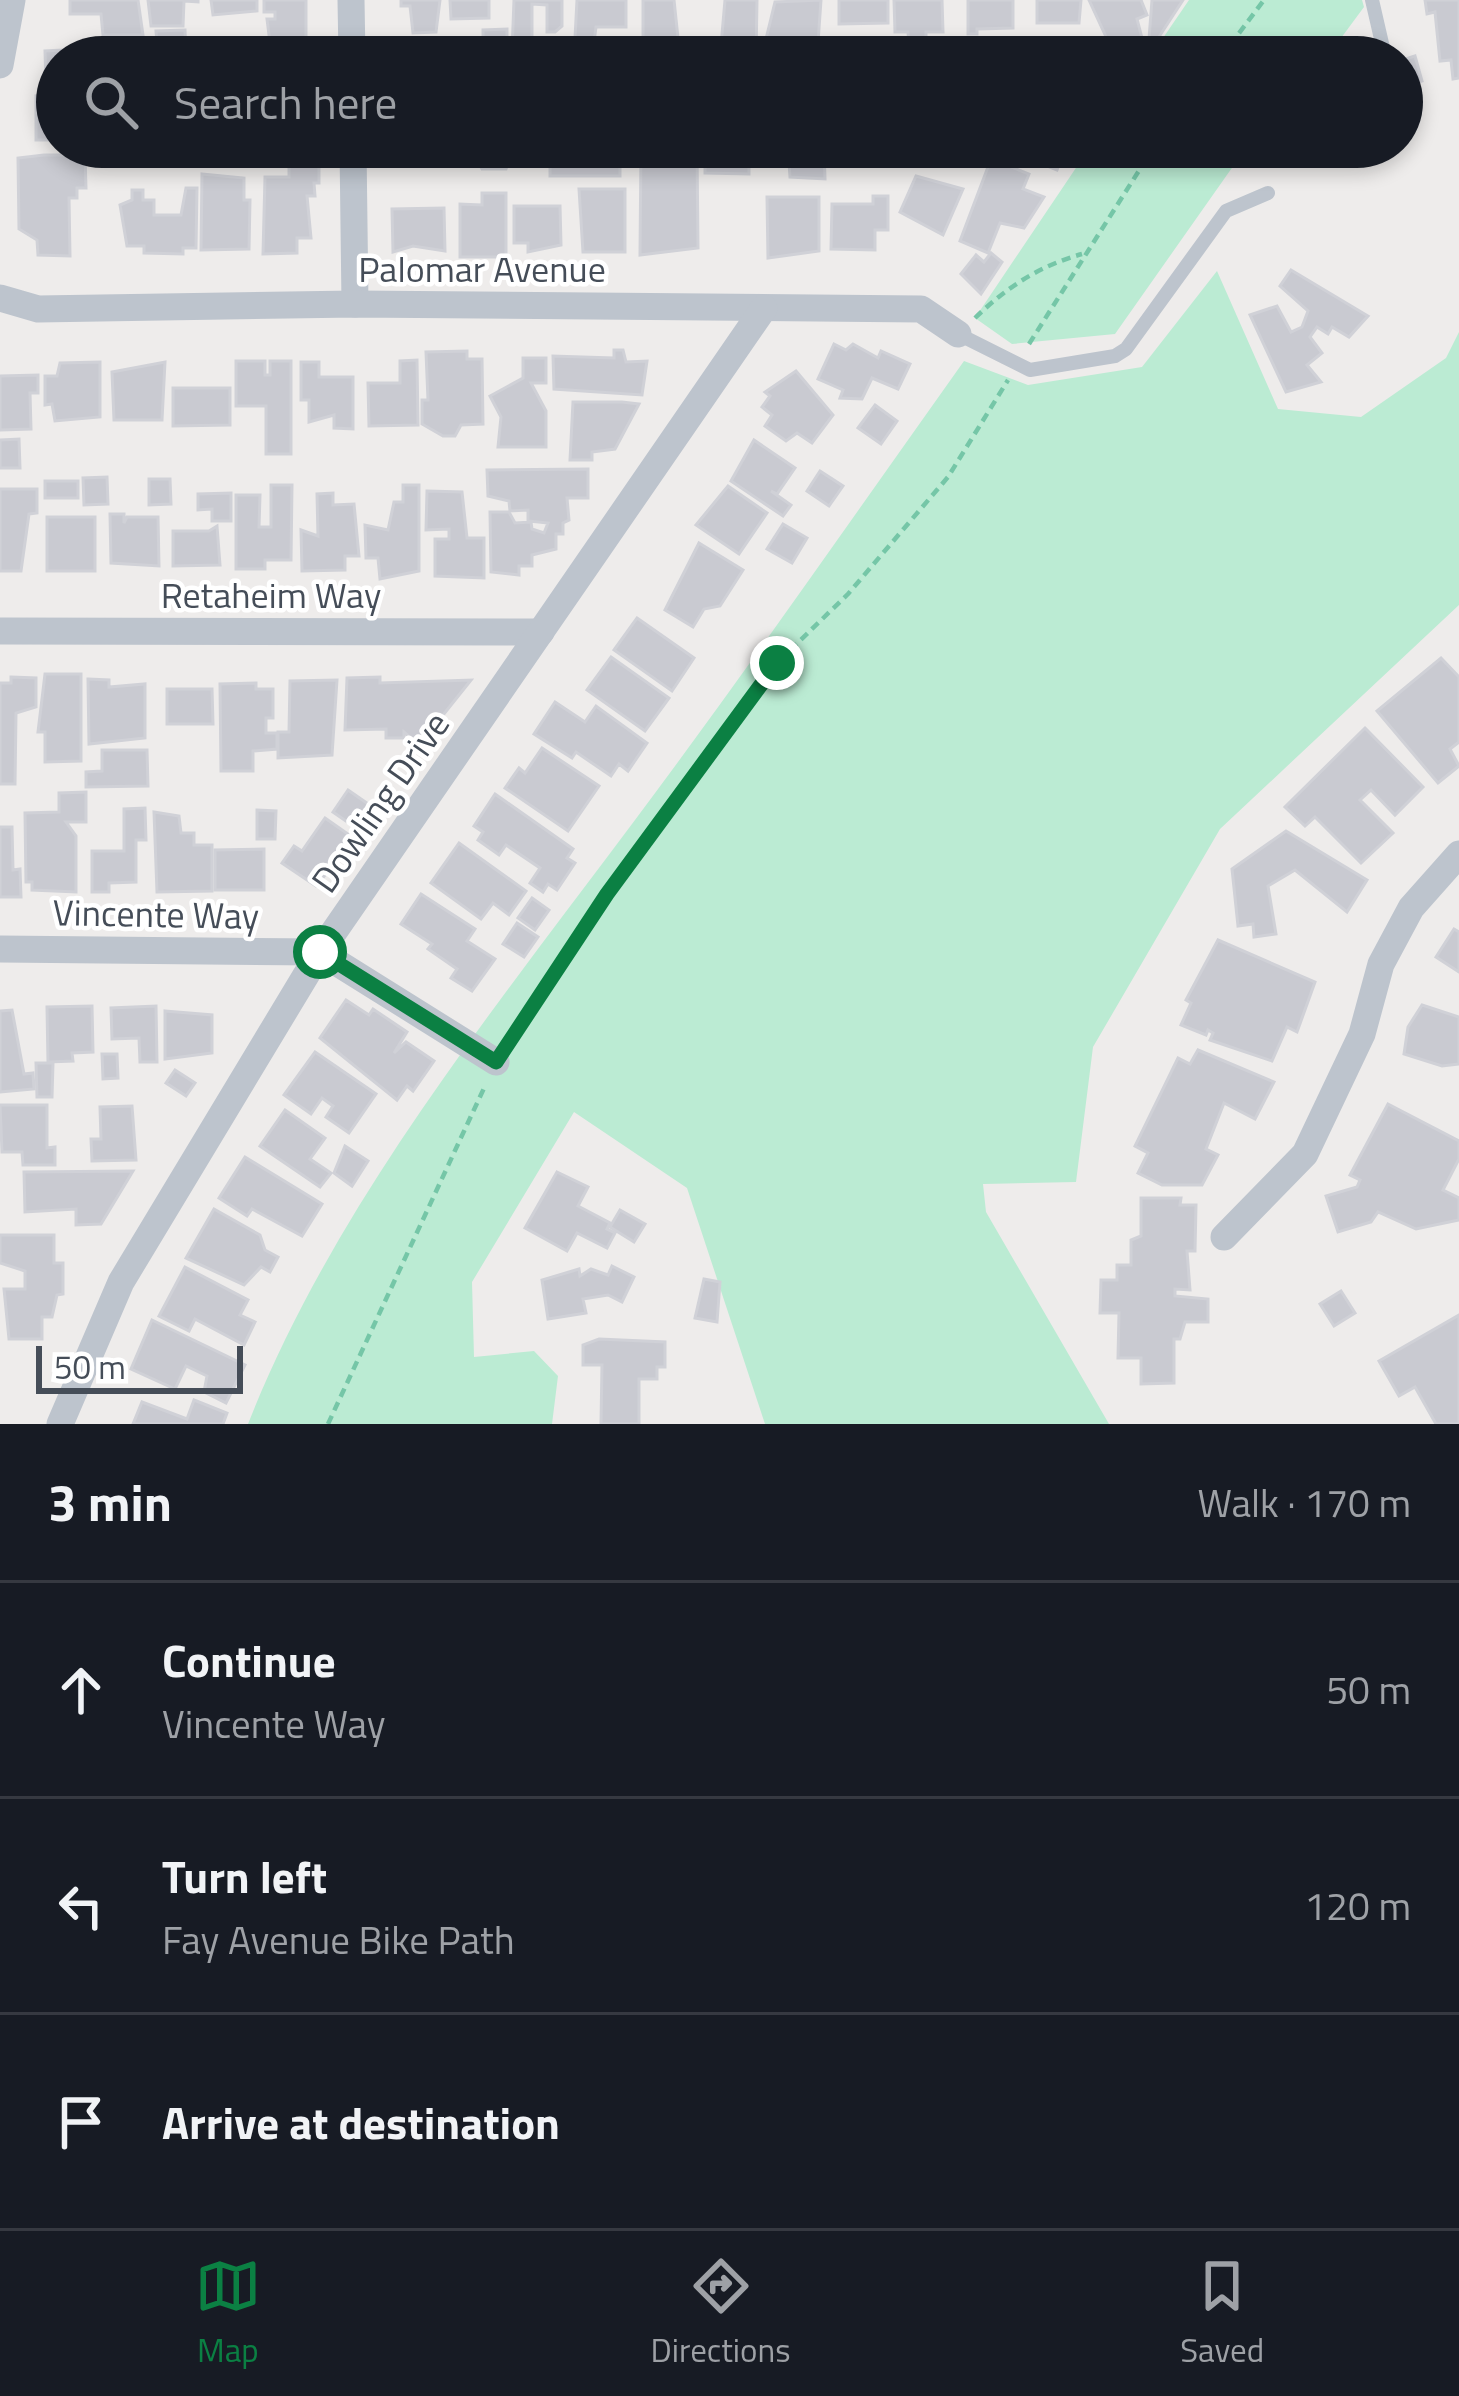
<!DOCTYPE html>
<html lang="en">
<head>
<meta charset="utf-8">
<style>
  :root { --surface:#171b24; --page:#242831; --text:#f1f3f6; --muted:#9ea1a6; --line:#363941; --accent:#0b8043 }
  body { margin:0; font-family:"Titillium Web",sans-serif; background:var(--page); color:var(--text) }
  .scale { position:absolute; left:36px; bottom:30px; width:207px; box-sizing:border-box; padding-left:12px; border:6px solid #454d58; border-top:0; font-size:33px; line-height:42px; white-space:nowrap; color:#454d58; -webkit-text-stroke:9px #fff; paint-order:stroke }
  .stop { position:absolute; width:36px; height:36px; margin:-27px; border:9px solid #0b8043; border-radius:50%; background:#fff }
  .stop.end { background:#0b8043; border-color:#fff; box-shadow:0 3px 12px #0008 }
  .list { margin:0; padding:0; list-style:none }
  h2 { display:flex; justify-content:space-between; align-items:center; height:156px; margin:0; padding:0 48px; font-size:51px }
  h2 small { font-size:39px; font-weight:400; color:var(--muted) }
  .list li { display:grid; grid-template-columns:78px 1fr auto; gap:36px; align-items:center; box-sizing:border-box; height:216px; padding:0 48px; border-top:3px solid var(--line) }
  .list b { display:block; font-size:45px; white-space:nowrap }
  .list p { margin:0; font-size:39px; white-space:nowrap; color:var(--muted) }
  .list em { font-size:39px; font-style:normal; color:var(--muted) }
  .icon { flex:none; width:66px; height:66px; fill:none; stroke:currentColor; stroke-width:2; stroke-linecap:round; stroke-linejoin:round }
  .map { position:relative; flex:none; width:1459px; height:1424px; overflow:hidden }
  .search { position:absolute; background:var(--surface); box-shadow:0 6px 18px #0003; left:36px; right:36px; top:36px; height:132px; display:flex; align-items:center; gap:30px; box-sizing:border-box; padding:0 42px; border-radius:66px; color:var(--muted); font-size:45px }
  .sheet { height:804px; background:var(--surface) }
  nav { display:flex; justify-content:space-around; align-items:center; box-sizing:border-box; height:168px; border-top:3px solid var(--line); background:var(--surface); font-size:33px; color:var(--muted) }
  nav a { display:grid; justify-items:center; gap:6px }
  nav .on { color:var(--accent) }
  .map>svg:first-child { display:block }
  .green { fill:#bbebd3 }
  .building { fill:#c9cad1; stroke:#d0d1d7; stroke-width:3 }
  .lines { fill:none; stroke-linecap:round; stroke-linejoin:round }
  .path { stroke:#75c6a7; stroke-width:4.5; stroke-dasharray:9 6; stroke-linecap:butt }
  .service { stroke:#bdc4cd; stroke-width:14 }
  .minor { stroke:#bdc4cd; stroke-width:27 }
  .route { stroke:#0b8043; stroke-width:15 }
  .labels { text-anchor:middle; stroke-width:9; stroke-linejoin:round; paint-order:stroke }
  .street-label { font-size:36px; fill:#454d58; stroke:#fff }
</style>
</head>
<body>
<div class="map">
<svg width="1459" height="1424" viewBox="0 0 1459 1424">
  <rect width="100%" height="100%" fill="#eeeceb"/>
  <g class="green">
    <polygon points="1189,0 1362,0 1364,7 1327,57 1150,57"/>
    <polygon points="1090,147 1283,147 1276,153 1241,155 1115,334 1012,344 975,318"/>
    <path d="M1217,271l61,138 83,8 85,-59 13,-26v273l-239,224 -127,218 -17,135 -93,2 3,28 123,212h-344l-78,-236 -113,-76 -102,170 2,75 60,-6 24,25 -6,48h-304c86,-219 247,-416 387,-604 113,-151 220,-306 329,-459l64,24 114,-18z"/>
  </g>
  <g class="building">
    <polygon points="70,0 138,0 143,35 103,35 101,14 70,14"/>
    <polygon points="148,0 198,0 198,2 184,1 183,26 151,26"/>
    <polygon points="211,0 257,0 257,11 213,15"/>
    <polygon points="264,0 306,0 306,40 298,40 298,51 271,51 267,19 275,19 275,12 264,12"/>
    <polygon points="401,0 440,0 436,32 413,33 410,6 401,6"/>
    <polygon points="450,0 489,0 489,18 451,19"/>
    <polygon points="562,0 562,26 555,32 547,32 547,5 532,4 532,52 512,52 514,0"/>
    <polygon points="577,0 626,0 626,27 596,27 592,57 574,57"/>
    <polygon points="643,0 674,0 680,57 643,57"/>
    <polygon points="725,0 757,0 756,57 720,57"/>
    <polygon points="821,0 817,57 769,57 766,39 775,2"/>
    <polygon points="839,0 888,0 888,23 839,24"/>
    <polygon points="894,0 942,0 943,32 926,32 926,47 909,47 908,32 895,32"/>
    <polygon points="968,0 1013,0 1013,28 977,29 977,34 968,34"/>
    <polygon points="1037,0 1081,0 1079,23 1037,23"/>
    <polygon points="1089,0 1141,0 1147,15 1137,19 1143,42 1114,54"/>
    <polygon points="1152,0 1183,0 1155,43 1149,39"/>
    <polygon points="1425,0 1459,0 1459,78 1453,79 1451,60 1440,61 1435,12 1427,14"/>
    <polygon points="507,29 507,57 483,57 483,30"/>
    <polygon points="185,30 186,57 158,57 156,31"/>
    <polygon points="433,45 433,57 384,57 384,46"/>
    <polygon points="104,48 115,51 116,57 57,57 57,83 46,83 45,51"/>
    <polygon points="1415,56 1422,81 1402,87 1402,60"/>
    <polygon points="57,95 57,140 36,140 36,96"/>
    <polygon points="105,147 189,147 189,152 106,155"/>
    <polygon points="448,147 510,147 510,158 506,169 482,169 477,160 448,160"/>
    <polygon points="574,147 620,147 620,176 550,176 550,153 573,153"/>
    <polygon points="641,147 697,147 698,248 640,255"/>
    <polygon points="705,147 749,147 749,174 705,173"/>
    <polygon points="771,147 824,147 825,179 790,177 789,163 797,163 797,153 771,154"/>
    <polygon points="1029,147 1080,147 1076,157 1064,152 1057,170 1025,157"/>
    <polygon points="289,150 319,150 319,183 314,183 315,196 307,196 311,238 297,238 297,253 263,254 265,177 289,177"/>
    <polygon points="44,155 85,155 86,188 77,188 77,198 69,198 70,256 38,255 37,240 19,229 18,158"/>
    <polygon points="991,159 1029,174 1023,189 1044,197 1024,228 1000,223 988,253 960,241"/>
    <polygon points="202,174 244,178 244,200 250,200 249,249 201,250"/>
    <polygon points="916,176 963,189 943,235 900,212"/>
    <polygon points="186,188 197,188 196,248 183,248 183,254 144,253 144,246 127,246 120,205 132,200 132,190 143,190 143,200 154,200 154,215 181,215"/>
    <polygon points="579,189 625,189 625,252 583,252"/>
    <polygon points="482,193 506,193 506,257 460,257 460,204 482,205"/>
    <polygon points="873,196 888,196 888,230 875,230 875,250 831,249 832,204 873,204"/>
    <polygon points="767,197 819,197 819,251 768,258"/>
    <polygon points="514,206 560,206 561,245 528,252 528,243 514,243"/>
    <polygon points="444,208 445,251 413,246 393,252 392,209"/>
    <polygon points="991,253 1002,262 981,294 961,274 976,255 984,262"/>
    <polygon points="1291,270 1368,316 1349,337 1332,327 1328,334 1317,327 1310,337 1322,353 1307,365 1321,382 1286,392 1250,315 1277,306 1291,332 1302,327 1308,311 1280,286"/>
    <polygon points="834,344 846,350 853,344 878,358 881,351 910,364 898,389 872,378 862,399 840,398 843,390 818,379"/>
    <polygon points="614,350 623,350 626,362 647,361 642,395 554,389 553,356 614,358"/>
    <polygon points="467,351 467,359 482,359 483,424 461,425 455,436 443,436 422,424 422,400 428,400 426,352"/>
    <polygon points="523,358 546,358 546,383 531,383 546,411 546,447 498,447 501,417 490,396 523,378"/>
    <polygon points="417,360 418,425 369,426 368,383 400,383 400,361"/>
    <polygon points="236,361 265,361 265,375 270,375 270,361 291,361 291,454 266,454 266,406 236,406"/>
    <polygon points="100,362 100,417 55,421 52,404 45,405 45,376 57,376 60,363"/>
    <polygon points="165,362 162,420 114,420 112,372"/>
    <polygon points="301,362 319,362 319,377 353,377 353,429 334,428 334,415 309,422 309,400 301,400"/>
    <polygon points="796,371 833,415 812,443 797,433 786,441 765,426 772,415 762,407 770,396 765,392"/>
    <polygon points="38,375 38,393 30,393 31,429 0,430 0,376"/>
    <polygon points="173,388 230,388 230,425 173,426"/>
    <polygon points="573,402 622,402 639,404 615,449 592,452 592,460 570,460"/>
    <polygon points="875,405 897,421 881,444 858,428"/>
    <polygon points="19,439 20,468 0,468 0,440"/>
    <polygon points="754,440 795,468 777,494 771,491 791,505 783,516 731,481"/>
    <polygon points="588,469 588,498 567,498 569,520 563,523 563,534 556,534 556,549 532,555 532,566 519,566 519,575 491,572 490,512 509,512 515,523 531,522 532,529 544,533 548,523 528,521 528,510 510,511 509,501 488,496 487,470"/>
    <polygon points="820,471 843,486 829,506 807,491"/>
    <polygon points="107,477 108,504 84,505 83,478"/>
    <polygon points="149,479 170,479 171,504 149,505"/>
    <rect x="45" y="481" width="33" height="17"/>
    <polygon points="271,485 292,485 291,560 265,560 265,569 236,569 236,495 260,495 259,527 271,527"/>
    <polygon points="403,485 419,485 419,571 380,579 378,558 366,558 365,525 388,530 394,502 403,502"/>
    <polygon points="728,486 767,513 739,554 696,525"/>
    <polygon points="0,489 37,489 37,513 29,514 21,571 0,571"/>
    <polygon points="427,491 462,492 467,538 484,538 484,578 435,576 435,539 449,539 449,529 426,530"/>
    <polygon points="231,493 231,521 212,521 212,509 198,510 198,494"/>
    <polygon points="333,493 333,505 354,504 359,556 345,556 345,570 302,571 301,530 318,536 317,494"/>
    <polygon points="110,514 124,514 124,523 127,517 158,517 159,566 111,563"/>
    <rect x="47" y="517" width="48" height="54"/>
    <polygon points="783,524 807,538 792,563 767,549"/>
    <polygon points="217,526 220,565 173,566 173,531 209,531"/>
    <polygon points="699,543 743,570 720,606 704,609 693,627 665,610"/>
    <polygon points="637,618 694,658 672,691 614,650"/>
    <polygon points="611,657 669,698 645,731 587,690"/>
    <polygon points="1441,658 1459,677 1459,742 1450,749 1459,766 1438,783 1377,711"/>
    <polygon points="45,674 81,674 81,761 45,762 45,732 38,732"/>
    <polygon points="11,677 36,678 36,707 16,713 15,784 0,784 0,683 11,683"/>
    <polygon points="380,677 380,683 471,680 419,745 404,732 404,738 386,738 386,729 345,730 347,678"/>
    <polygon points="88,679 109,680 109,687 145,684 145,738 89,744"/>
    <polygon points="337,680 332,755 278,758 278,732 289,732 290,681"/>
    <polygon points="256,683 256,689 273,689 273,718 266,718 266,733 277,733 277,749 253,751 253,771 221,771 220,684"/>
    <polygon points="167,689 212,689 213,724 167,724"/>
    <polygon points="555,702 585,722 596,706 647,743 628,771 619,764 611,776 576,752 572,758 534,734"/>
    <polygon points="1365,728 1423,787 1395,815 1371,790 1360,800 1393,833 1361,863 1315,817 1305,826 1285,807"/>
    <polygon points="542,748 599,786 568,831 505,788 519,768 525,773"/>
    <polygon points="102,750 147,750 148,786 86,787 86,772 102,771"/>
    <polygon points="348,790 371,806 356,828 333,812"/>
    <polygon points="86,792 86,822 66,822 76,836 76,892 32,890 32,882 26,882 25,813 59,812 59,793"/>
    <polygon points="495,794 573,849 567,858 575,863 557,890 548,884 543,892 530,883 540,868 506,845 499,855 478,840 483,832 474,826"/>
    <polygon points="145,808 146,840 136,840 136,882 109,883 109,892 92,892 92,851 124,851 124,809"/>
    <polygon points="257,810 276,811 275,839 257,839"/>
    <polygon points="154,812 179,816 181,833 194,833 194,845 212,845 212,891 157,892"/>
    <polygon points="325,818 355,839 316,886 282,863 294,846 302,851"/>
    <polygon points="0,827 12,827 13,870 20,869 21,897 0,897"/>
    <polygon points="1286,831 1367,880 1347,912 1295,870 1268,886 1276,934 1254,937 1253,924 1238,926 1232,869"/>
    <polygon points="459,843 526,891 509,915 493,903 481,919 431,883"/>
    <polygon points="264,849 264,890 215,890 215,850"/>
    <polygon points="421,894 475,929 467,941 495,959 472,991 451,978 457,969 428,949 432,944 401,924"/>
    <polygon points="532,898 549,910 535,930 518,918"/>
    <polygon points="517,923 538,937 524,957 503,944"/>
    <polygon points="1454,929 1459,932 1459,972 1436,957"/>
    <polygon points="1218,940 1315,982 1297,1032 1287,1027 1272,1061 1210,1040 1213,1033 1208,1030 1206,1035 1181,1025 1191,1003 1186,1000"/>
    <polygon points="346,1000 369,1015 373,1009 407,1032 394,1053 406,1042 434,1061 413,1091 407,1086 397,1100 320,1038"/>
    <polygon points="1422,1005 1459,1017 1459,1064 1442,1066 1404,1054 1408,1027"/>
    <polygon points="92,1006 93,1052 72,1053 73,1061 48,1062 47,1007"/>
    <polygon points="156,1006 157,1062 140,1062 139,1038 112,1039 111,1008"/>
    <polygon points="12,1010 24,1074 33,1073 34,1089 0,1092 0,1011"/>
    <polygon points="165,1011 212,1015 212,1053 165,1059"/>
    <polygon points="1198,1050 1274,1082 1255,1119 1224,1103 1206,1149 1218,1155 1202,1185 1162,1185 1138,1173 1148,1153 1135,1146 1178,1058 1190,1064"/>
    <polygon points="315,1052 376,1094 349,1133 326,1117 333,1106 322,1098 311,1114 284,1095"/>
    <polygon points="102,1054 117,1054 118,1078 103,1079"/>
    <polygon points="36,1063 53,1063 52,1097 37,1097"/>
    <polygon points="175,1070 195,1083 186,1096 166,1083"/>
    <polygon points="1388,1104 1459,1141 1459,1159 1443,1190 1459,1198 1459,1220 1416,1229 1378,1212 1371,1222 1338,1232 1326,1196 1357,1187 1360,1180 1350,1175"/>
    <polygon points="0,1105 47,1105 47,1148 55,1147 55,1165 23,1165 22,1152 2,1152"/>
    <polygon points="132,1106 136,1160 92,1161 91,1139 101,1139 100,1107"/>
    <polygon points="285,1110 325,1138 310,1159 331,1173 320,1187 260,1146"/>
    <polygon points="345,1146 368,1161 352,1186 334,1173"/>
    <polygon points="245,1157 322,1204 302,1236 252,1209 247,1216 219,1198"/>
    <polygon points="133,1171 101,1224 76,1225 76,1209 25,1212 24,1172"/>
    <polygon points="557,1172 588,1187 578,1206 610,1223 607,1229 615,1233 607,1248 577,1233 567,1251 525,1228"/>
    <polygon points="1141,1198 1181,1198 1180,1205 1196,1205 1195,1251 1187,1251 1190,1290 1175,1289 1175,1296 1208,1299 1208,1322 1185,1322 1180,1339 1174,1339 1174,1383 1141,1384 1141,1358 1118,1358 1119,1313 1100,1313 1101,1280 1117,1280 1117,1265 1131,1265 1131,1240 1141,1236"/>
    <polygon points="214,1209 260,1235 265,1250 278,1257 270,1272 261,1267 244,1285 186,1258"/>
    <polygon points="620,1210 645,1224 634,1242 610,1227"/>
    <polygon points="0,1235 54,1235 54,1263 63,1263 63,1294 57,1295 52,1317 42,1317 42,1339 9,1339 4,1289 25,1289 25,1271 0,1263"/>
    <polygon points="612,1266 634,1277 622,1302 608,1295 583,1299 586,1313 548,1319 542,1280 579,1269 580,1276 591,1269 608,1275"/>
    <polygon points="185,1267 248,1300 240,1315 255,1322 244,1345 195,1319 189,1331 159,1316"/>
    <polygon points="704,1279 720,1282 717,1322 695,1318"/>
    <polygon points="1341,1291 1355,1313 1334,1326 1320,1304"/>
    <polygon points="1459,1315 1459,1424 1436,1424 1415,1387 1399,1396 1379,1361"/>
    <polygon points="152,1320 245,1365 226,1403 204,1392 207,1376 186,1366 175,1389 131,1369"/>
    <polygon points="599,1339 665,1342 665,1367 657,1367 657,1379 639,1379 639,1424 601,1424 602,1365 583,1365 583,1345"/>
    <polygon points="194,1400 227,1413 223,1424 133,1424 142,1402 187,1419"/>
  </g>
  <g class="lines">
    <g class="path">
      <polyline points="1221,57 1264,0"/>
      <path d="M975,318c32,-31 64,-52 107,-64"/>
      <polyline points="1029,344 1154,147"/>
      <polyline points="511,1040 680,792 777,663 848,594 948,477 1008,380"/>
      <polyline points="328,1424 485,1086"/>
    </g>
    <g class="service">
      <polyline points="1372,0 1384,52"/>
      <polyline points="958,334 1030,370 1115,356 1126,349 1226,211 1268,193"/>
    </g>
    <g class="minor">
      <polyline points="351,0 352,57"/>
      <polyline points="0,65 12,0"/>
      <polyline points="353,147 355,304"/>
      <polyline points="0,298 38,309 355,304 921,309 958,334"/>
      <polyline points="0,631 541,632"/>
      <polyline points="0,949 320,952 496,1062"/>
      <polyline points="1224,1237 1305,1154 1362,1034 1381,964 1411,908 1459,854"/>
      <polyline points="60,1424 121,1282 320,952 764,308"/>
    </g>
  </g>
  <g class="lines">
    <polyline class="route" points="320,952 496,1062 607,894 777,663"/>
  </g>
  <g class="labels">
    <g class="street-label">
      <text x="482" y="282">Palomar Avenue</text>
      <text x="271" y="608">Retaheim Way</text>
      <text transform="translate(380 802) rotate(-55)" y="13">Dowling Drive</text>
      <text transform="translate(156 914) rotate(1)" y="13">Vincente Way</text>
    </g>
  </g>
</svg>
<div class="scale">50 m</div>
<div class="stop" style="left:320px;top:952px"></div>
<div class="stop end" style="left:777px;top:663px"></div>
<div class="search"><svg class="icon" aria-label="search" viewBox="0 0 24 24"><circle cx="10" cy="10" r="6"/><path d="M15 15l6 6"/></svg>Search here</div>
</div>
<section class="sheet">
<h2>3 min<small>Walk · 170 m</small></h2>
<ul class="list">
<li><svg class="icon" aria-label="ahead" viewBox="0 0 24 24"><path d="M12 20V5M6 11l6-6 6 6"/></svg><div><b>Continue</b><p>Vincente Way</p></div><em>50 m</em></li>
<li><svg class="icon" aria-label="left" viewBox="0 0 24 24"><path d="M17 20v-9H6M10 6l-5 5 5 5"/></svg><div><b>Turn left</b><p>Fay Avenue Bike Path</p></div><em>120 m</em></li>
<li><svg class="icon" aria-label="arrive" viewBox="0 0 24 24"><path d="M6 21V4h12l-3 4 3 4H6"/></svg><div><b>Arrive at destination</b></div></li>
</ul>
</section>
<nav>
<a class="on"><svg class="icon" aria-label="map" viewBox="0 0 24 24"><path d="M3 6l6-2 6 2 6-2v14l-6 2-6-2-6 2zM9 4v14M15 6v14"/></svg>Map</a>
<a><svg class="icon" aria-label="directions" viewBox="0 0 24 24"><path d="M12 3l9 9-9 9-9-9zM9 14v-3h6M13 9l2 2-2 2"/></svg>Directions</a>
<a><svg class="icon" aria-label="saved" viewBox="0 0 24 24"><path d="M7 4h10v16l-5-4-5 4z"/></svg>Saved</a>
</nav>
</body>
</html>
